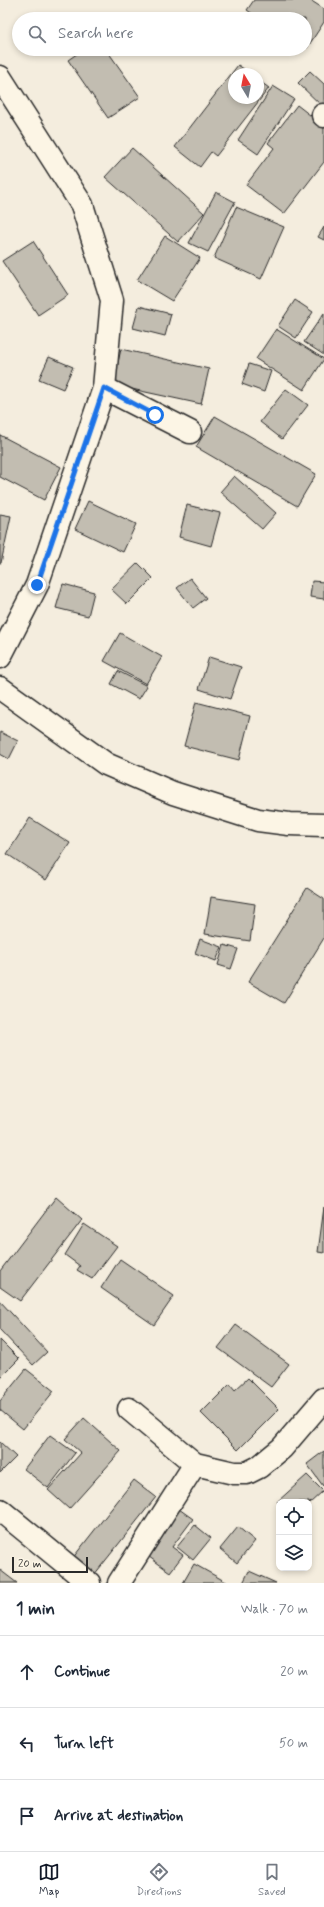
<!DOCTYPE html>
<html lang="en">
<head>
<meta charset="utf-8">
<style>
  :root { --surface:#fff; --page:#f2f2f3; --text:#1f2937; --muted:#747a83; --line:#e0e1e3; --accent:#111827 }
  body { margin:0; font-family:Mynerve,sans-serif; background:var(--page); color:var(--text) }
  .controls { position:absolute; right:12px; bottom:12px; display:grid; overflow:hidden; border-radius:8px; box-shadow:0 2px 6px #0003 }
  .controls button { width:36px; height:36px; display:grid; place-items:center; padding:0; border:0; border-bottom:1px solid var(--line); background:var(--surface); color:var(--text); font:20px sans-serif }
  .compass { position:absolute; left:228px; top:68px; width:36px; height:36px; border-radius:50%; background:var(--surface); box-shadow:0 2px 6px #0003; rotate:350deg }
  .scale { position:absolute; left:12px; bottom:10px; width:76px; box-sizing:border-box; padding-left:4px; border:2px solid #2b2b2b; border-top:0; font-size:11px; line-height:14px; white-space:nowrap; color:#2b2b2b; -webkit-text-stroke:3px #fcf5e5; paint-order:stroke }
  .stop { position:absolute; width:12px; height:12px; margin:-9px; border:3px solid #1a73e8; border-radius:50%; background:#fff }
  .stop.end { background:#1a73e8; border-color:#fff; box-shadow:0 1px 4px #0008 }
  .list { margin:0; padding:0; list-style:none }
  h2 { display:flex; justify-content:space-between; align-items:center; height:52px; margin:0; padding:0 16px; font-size:17px }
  h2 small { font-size:13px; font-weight:400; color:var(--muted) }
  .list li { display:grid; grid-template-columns:26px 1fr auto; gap:12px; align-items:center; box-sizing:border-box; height:72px; padding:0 16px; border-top:1px solid var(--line) }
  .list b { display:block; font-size:15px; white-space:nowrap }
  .list em { font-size:13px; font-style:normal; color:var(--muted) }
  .icon { flex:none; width:22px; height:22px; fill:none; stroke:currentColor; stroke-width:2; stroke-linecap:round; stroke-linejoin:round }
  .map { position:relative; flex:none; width:324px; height:1583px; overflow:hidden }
  .search { position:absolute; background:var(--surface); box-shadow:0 2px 6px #0003; left:12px; right:12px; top:12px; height:44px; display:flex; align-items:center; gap:10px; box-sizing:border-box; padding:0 14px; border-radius:22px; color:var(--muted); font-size:15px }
  .sheet { height:268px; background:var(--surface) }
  nav { display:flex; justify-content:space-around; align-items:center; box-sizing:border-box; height:56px; border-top:1px solid var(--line); background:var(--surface); font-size:11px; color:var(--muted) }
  nav a { display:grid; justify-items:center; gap:2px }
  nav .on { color:var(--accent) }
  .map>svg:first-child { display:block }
  .building { fill:#c2bdb1; stroke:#2b2b2b }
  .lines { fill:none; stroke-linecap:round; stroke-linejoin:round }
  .minor-casing { stroke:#2b2b2b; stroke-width:25 }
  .minor { stroke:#fcf5e5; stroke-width:22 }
  .route { stroke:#1a73e8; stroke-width:5 }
</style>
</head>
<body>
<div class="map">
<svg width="324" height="1583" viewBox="0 0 324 1583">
  <rect width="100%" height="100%" fill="#f4edde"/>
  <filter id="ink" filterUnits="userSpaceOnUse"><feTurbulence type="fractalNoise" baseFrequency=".025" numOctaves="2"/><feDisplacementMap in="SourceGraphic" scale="8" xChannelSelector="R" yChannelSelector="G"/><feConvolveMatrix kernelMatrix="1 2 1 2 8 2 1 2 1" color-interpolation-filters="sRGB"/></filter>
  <g filter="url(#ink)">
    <g class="building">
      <polygon points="254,0 310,0 324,9 324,22 307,48 305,47 305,19 260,19 247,10"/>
      <polygon points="84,49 106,49 140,97 108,118 68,60"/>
      <polygon points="238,65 251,74 234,74 234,98 258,98 258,80 269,88 216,156 211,152 200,167 175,147"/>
      <polygon points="310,71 324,84 324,108 298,83"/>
      <polygon points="273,86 294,99 258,154 238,140"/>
      <polygon points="297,105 324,126 324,162 284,214 246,185 274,148 268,143"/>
      <polygon points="132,148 204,213 178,242 105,177"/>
      <polygon points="216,192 235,202 208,252 189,243"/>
      <polygon points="236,207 284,227 261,279 214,258"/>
      <polygon points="324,227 324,240 318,237"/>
      <polygon points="165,236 200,258 172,301 137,280"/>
      <polygon points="33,241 68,295 38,315 2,261"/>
      <polygon points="295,300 313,312 296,338 278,326"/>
      <polygon points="139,306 171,314 165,336 133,328"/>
      <polygon points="324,313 324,355 304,342"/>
      <polygon points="276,329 324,359 304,390 256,359"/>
      <polygon points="121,349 209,369 201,404 113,385"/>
      <polygon points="49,357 73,367 63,389 39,379"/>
      <polygon points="249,364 271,371 264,392 242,384"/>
      <polygon points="286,389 308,405 282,439 260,422"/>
      <polygon points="215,416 316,474 297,506 196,447"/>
      <polygon points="0,435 61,467 44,500 0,477"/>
      <polygon points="234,476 276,513 262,529 220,492"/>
      <polygon points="88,501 136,524 123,552 75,529"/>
      <polygon points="187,505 220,513 211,546 179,537"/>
      <polygon points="0,514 11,516 1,563 0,563"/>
      <polygon points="138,563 153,578 127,604 111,589"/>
      <polygon points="190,578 206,598 193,608 177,588"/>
      <polygon points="312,581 324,582 324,599 310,597"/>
      <polygon points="63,584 94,592 88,616 56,608"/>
      <polygon points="120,633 162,657 146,684 104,661"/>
      <polygon points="209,657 241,667 230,699 199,689"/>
      <polygon points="118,671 147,686 139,699 111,684"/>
      <polygon points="196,702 250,716 239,760 184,746"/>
      <polygon points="0,732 18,741 9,759 0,754"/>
      <polygon points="30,818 70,843 46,880 7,854"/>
      <polygon points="307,888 324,899 324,938 284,1003 248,982"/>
      <polygon points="211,897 255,904 250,941 205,934"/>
      <polygon points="200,939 222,947 216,961 195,953"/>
      <polygon points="224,945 238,949 231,969 218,965"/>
      <polygon points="56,1197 82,1220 20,1301 0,1287 0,1271"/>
      <polygon points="324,1207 324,1253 318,1252"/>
      <polygon points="84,1224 117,1246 92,1279 77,1270 80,1266 65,1255"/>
      <polygon points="120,1259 174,1296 154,1325 101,1288"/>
      <polygon points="0,1301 47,1352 33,1365 0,1330"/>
      <polygon points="236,1325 289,1364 271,1387 218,1348"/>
      <polygon points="0,1340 19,1359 0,1378"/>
      <polygon points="26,1369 54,1391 23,1429 0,1410 0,1401"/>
      <polygon points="248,1378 279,1409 238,1450 201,1413 230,1384 235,1390"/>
      <polygon points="84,1418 121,1451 69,1509 48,1490 81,1453 65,1439"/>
      <polygon points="50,1435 75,1453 48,1488 24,1469"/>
      <polygon points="0,1442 16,1457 0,1473"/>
      <polygon points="324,1451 324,1485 323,1486 307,1464"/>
      <polygon points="307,1475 323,1491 309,1504 309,1502 279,1502 279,1504 277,1502"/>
      <polygon points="134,1480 156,1497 90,1580 68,1564"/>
      <polygon points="179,1509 193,1519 172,1547 183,1555 170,1572 145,1554"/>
      <polygon points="195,1525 211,1538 193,1560 177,1547"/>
      <polygon points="238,1527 255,1541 237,1563 220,1549"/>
      <polygon points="194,1564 228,1583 183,1583"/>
      <polygon points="0,1570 17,1583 0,1583"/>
      <polygon points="249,1571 276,1583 243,1583"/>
    </g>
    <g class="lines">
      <g class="minor-casing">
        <g id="minor">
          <polyline points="0,77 82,205 112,300 104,388 37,585 0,657"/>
          <polyline points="323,115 324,116"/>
          <polyline points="104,388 190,432"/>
          <polyline points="0,688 106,764 173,793 258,820 289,824 324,825"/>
          <polyline points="129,1409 195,1464 234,1473 247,1473 259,1467 282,1448 324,1399"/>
          <polyline points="0,1510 89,1583"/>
          <polyline points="119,1583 195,1464"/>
        </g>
      </g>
      <use href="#minor" class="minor"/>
    </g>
  </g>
  <g class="lines" filter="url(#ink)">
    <polyline class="route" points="37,585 104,388 155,415"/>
  </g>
</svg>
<div class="controls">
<button><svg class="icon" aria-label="locate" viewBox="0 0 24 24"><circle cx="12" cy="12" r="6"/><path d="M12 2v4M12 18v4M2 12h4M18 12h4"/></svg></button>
<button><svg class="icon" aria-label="layers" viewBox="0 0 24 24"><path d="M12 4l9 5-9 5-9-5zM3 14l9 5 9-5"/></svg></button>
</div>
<svg class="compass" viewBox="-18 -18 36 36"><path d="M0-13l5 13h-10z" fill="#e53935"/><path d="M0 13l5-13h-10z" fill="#747a83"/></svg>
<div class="scale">20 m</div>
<div class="stop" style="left:155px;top:415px"></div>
<div class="stop end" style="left:37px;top:585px"></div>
<div class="search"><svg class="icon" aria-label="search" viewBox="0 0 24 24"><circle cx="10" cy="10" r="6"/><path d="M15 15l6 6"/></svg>Search here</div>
</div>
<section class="sheet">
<h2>1 min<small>Walk · 70 m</small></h2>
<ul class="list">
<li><svg class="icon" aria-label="ahead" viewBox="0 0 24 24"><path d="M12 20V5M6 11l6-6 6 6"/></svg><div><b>Continue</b></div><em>20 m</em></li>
<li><svg class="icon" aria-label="left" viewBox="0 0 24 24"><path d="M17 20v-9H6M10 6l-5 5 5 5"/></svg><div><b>Turn left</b></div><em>50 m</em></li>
<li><svg class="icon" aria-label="arrive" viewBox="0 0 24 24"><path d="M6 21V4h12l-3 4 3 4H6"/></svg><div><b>Arrive at destination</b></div></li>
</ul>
</section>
<nav>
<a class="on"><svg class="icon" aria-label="map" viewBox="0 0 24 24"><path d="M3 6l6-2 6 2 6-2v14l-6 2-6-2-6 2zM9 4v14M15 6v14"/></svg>Map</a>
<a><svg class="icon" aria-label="directions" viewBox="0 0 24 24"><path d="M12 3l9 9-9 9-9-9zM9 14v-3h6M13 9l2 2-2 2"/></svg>Directions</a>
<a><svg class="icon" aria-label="saved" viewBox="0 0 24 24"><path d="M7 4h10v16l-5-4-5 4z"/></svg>Saved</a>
</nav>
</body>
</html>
